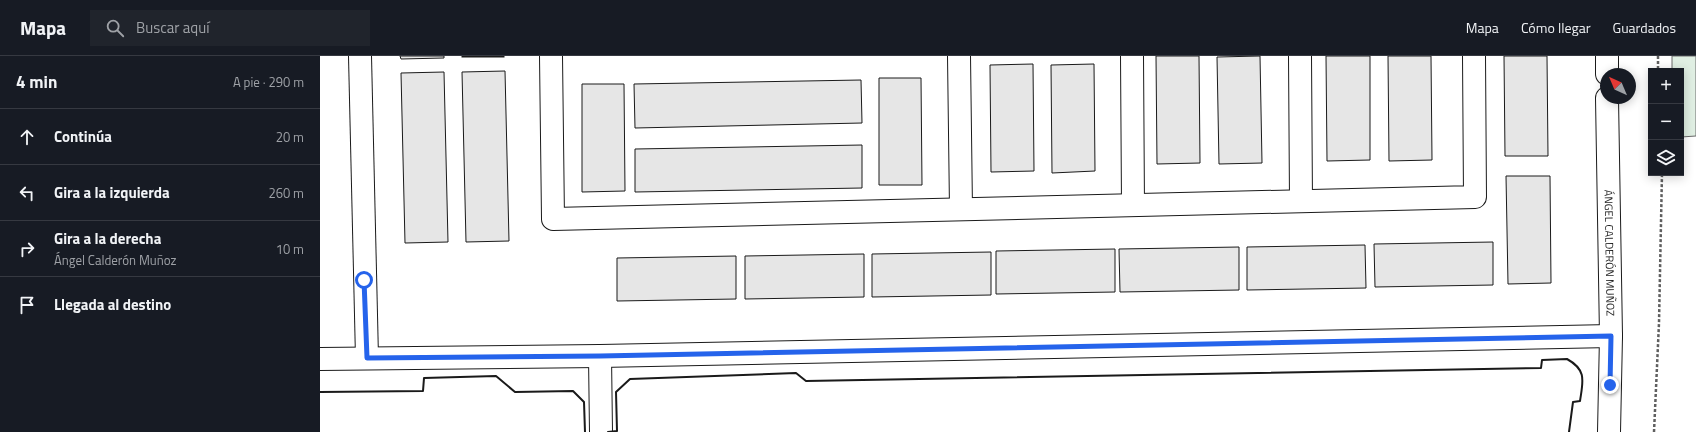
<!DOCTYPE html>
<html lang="es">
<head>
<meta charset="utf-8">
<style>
  :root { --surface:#171b24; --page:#20242c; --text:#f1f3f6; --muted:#9ea1a6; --line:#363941 }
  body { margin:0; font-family:"Titillium Web",sans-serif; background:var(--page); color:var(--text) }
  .controls { position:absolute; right:12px; top:12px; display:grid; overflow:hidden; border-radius:0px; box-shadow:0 2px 10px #0003 }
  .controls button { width:36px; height:36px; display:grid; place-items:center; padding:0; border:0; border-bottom:1px solid var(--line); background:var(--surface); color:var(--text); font:20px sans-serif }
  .compass { position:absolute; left:1280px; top:12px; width:36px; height:36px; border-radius:50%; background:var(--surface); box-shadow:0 2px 10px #0003; rotate:316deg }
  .stop { position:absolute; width:12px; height:12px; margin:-9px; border:3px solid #2563eb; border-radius:50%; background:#fff }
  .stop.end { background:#2563eb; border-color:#fff; box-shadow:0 1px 4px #0008 }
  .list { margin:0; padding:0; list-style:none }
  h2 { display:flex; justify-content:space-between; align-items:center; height:52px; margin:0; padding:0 16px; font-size:17px }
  h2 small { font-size:13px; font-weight:400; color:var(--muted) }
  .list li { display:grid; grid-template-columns:26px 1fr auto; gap:12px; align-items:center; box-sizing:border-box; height:56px; padding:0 16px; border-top:1px solid var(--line) }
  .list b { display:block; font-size:15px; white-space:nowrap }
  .list p { margin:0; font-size:13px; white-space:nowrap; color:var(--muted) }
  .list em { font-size:13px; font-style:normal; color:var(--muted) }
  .icon { flex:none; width:22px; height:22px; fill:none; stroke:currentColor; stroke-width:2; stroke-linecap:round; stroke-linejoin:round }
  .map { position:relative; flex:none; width:1376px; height:376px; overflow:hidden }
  header { display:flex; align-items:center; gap:24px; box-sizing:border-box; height:56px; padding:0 20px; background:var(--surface); border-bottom:1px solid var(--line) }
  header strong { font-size:19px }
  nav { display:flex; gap:22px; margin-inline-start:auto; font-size:14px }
  .search { width:280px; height:36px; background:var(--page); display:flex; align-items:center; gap:10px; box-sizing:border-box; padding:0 14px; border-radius:0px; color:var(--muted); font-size:15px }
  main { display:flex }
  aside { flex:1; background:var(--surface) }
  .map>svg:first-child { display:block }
  .green { fill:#e0efe3; stroke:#6a6a6a }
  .building { fill:#e6e6e6; stroke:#1a1a1a }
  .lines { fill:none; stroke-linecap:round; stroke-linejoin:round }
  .minor-casing { stroke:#1a1a1a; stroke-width:24 }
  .path { stroke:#5f5f5f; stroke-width:2.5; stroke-dasharray:3 2; stroke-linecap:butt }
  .minor { stroke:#fff; stroke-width:22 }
  .wall { stroke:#1a1a1a; stroke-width:2 }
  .route { stroke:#2563eb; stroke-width:5 }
  .labels { text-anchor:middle; stroke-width:3; stroke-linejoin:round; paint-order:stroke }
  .street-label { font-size:11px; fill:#1a1a1a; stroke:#fff }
</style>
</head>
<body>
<header>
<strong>Mapa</strong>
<div class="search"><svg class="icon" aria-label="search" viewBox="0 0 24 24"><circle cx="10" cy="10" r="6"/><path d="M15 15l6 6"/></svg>Buscar aquí</div>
<nav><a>Mapa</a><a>Cómo llegar</a><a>Guardados</a></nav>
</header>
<main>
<aside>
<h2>4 min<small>A pie · 290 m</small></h2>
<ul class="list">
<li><svg class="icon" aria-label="ahead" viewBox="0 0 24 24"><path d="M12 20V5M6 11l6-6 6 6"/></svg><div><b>Continúa</b></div><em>20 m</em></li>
<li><svg class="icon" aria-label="left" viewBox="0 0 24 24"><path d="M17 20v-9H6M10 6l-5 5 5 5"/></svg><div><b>Gira a la izquierda</b></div><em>260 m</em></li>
<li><svg class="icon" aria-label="right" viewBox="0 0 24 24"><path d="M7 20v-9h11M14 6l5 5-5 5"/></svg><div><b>Gira a la derecha</b><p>Ángel Calderón Muñoz</p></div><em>10 m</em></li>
<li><svg class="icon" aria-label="arrive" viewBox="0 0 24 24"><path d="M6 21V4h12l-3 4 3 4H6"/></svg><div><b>Llegada al destino</b></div></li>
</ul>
</aside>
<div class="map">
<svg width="1376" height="376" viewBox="0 0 1376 376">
  <rect width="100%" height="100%" fill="#fff"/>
  <polygon class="green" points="1352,0 1376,0 1376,80 1361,81 1361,15 1352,15"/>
  <g class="building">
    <polygon points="80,0 124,0 124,2 81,3"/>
    <rect x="142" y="0" width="42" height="1"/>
    <polygon points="836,0 879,0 880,107 837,108"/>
    <polygon points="940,0 942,107 899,108 897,1"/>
    <polygon points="1006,0 1050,0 1050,104 1007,105"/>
    <polygon points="1068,0 1111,0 1112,104 1069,105"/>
    <polygon points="1184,0 1227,0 1228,100 1185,100"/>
    <polygon points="713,8 714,115 671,116 670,9"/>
    <polygon points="774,8 775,115 732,117 731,9"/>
    <polygon points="185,15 189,185 146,186 142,16"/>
    <polygon points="124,16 128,186 85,187 81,17"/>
    <polygon points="559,22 601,22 602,129 559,129"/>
    <polygon points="541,24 542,67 315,72 314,28"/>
    <polygon points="262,28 304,28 305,135 262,136"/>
    <polygon points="542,89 542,132 315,136 315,93"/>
    <polygon points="1186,120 1230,120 1231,227 1188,228"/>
    <polygon points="1173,186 1173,229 1055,231 1054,188"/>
    <polygon points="1045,189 1046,232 927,234 927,191"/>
    <polygon points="919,191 919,234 800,236 799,193"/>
    <polygon points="795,193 795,236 676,238 676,195"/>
    <polygon points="671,196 671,239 552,241 552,198"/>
    <polygon points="544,198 544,241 425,243 425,200"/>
    <polygon points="416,200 416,243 297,245 297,202"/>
  </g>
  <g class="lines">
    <g class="minor-casing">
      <g id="minor">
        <polyline points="40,0 47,302"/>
        <polyline points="231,0 233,163 1155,141 1154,0"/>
        <polyline points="639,0 641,153"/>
        <polyline points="812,0 813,149"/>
        <polyline points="980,0 981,145"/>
        <polyline points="1287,0 1287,18"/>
        <path id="s1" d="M1287,42l4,238 -2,96"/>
        <polyline points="280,300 281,376"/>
        <polyline points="0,303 280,300 1291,280"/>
      </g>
    </g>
    <g class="path">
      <polyline points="1338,0 1338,15"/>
      <polyline points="1334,376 1339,267 1342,117"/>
    </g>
    <use href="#minor" class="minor"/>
    <g class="wall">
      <polyline points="0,336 103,335 104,322 176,320 195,336 253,335 264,346 265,376"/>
      <path d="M288,376l9,-1 -1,-39 14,-13 166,-6 10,8 735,-13 1,-8 25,-1c20,11 16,22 13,42l-7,1 -4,30"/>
    </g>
  </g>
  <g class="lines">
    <polyline class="route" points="44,224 47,302 280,300 1291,280 1290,329"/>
  </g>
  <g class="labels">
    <g class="street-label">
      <text dy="4" stroke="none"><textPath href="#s1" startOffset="155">ÁNGEL CALDERÓN MUÑOZ</textPath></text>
    </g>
  </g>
</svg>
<div class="controls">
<button>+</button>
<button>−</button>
<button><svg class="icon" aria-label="layers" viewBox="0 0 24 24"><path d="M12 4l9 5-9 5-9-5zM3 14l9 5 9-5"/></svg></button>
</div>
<svg class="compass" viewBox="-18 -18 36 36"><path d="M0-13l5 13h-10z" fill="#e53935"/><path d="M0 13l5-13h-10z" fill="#9ea1a6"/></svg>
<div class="stop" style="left:44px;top:224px"></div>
<div class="stop end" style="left:1290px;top:329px"></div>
</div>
</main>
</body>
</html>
